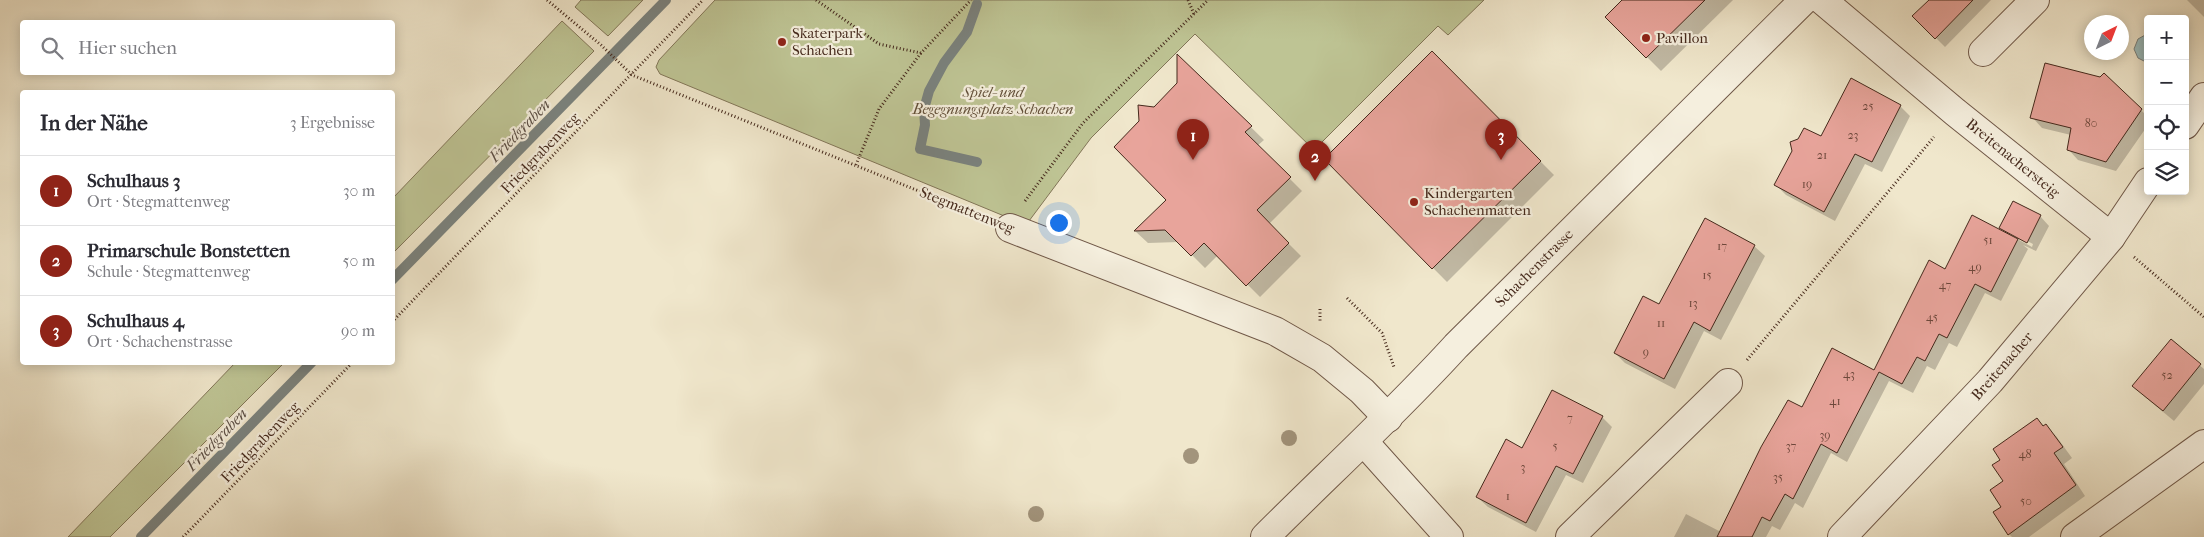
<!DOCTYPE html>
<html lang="de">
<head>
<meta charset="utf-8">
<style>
  :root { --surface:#fff; --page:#f2f2f3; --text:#2b2b33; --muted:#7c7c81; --line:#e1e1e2; --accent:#8f2418 }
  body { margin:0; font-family:"IM FELL French Canon",serif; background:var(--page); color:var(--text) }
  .controls { position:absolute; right:15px; top:15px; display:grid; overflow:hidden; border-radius:5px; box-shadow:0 2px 12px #0003 }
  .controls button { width:45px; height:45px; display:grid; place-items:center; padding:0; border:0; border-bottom:1px solid var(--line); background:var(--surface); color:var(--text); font:25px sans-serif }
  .compass { position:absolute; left:2084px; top:15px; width:45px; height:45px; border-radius:50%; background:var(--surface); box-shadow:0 2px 12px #0003; rotate:42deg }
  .you { position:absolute; left:1058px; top:222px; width:18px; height:18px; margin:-12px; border:4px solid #fff; border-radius:50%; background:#1a73e8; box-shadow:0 0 0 8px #1a73e833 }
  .badge { display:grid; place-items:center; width:32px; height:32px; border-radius:50%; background:var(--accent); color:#fff; font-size:16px; font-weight:700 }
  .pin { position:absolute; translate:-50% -41px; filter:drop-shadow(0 1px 2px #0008) }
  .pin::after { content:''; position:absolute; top:26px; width:18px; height:15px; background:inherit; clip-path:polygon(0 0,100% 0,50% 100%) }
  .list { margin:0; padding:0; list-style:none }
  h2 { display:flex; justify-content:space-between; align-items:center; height:65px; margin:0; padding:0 20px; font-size:21px }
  h2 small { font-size:16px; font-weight:400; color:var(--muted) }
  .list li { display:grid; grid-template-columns:32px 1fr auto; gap:15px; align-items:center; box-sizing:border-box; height:70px; padding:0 20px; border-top:1px solid var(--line) }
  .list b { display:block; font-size:19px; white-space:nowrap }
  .list p { margin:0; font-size:16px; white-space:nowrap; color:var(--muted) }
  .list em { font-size:16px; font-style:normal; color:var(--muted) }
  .icon { flex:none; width:28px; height:28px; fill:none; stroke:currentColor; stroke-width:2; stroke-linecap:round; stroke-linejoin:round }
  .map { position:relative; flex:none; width:2204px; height:537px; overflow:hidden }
  .search { position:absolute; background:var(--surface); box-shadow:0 2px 12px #0003; left:20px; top:20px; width:375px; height:55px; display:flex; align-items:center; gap:12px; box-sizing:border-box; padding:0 18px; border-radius:5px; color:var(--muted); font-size:19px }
  .panel { position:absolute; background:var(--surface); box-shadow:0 2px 12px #0003; left:20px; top:90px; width:375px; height:275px; border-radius:5px }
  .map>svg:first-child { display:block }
  .green { fill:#bec494; stroke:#827658 }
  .water { fill:#9dbebf; stroke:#7a827e }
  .shadow { fill:#0003; fill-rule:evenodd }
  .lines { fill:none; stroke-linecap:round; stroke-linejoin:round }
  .stream { stroke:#7a827e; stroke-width:10 }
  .building { fill:#e8a49b; stroke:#45291c }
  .minor-casing { stroke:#705848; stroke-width:30 }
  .path { stroke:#45291c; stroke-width:3; stroke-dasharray:1 2.5; stroke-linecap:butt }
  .minor { stroke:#f5efde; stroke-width:28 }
  .tree { fill:#a2947c }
  .poi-dot { fill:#8f2418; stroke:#f5efde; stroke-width:2 }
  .labels { text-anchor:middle; stroke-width:4.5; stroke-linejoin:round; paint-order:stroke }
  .number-label { font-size:12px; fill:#6e483c }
  .poi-label { font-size:15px; fill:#45291c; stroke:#f5efde; text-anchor:start }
  .park-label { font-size:15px; font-style:italic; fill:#63503a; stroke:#f5efde }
  .street-label { font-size:15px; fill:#45291c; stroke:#f5efde }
  .water-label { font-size:16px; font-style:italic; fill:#5b4e45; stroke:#f5efde }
</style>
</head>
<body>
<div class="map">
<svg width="2204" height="537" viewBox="0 0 2204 537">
  <rect width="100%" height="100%" fill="#f0e7cc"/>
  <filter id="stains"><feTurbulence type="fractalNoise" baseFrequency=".004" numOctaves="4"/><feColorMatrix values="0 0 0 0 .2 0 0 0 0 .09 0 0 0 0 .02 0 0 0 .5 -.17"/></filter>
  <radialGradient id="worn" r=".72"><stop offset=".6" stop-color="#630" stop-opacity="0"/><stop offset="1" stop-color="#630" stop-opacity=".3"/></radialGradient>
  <g class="green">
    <polygon points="581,0 643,0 608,36 575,7"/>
    <polygon points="715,0 1484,0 1448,35 1438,26 1314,150 1195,34 1091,138 1026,225 660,74 656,67 659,60"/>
    <polygon points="562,21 594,51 393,253 393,198"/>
    <polygon points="235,363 284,363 110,537 68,537"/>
  </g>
  <polygon class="water" points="2148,31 2148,63 2138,58 2134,49 2138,39 2147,34"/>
  <g class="shadow">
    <polygon points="1624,0 1733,0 1661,71 1607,17"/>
    <polygon points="1930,0 1991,0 1945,47 1914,16"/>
    <polygon points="2187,0 2204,0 2204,17"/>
    <polygon points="1432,53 1554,175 1447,282 1325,159"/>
    <polygon points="1179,57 1264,140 1257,146 1302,191 1269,224 1301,256 1260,297 1218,255 1205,268 1179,242 1148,243 1135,231 1168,200 1154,108 1179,83"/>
    <polygon points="2104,74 2148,117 2148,125 2116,171 2078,160 2068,149 2071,135 2042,128 2032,117"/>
    <polygon points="1900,106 1910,116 1882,172 1865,164 1835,221 1786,195 1776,185 1799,140 1822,138"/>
    <path d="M2040,216l9,10 -13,25 -13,-6 5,4 -27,52 -16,-8 -28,54 -8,-4 -14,27 -8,-4 -14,27 -24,-12 -42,81 -16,-9 -28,55 -8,-5 -15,27 -8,-4 -6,11h-92l12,-23 35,18 82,-123 72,-38 70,-101 60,-38 -5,-4zM2010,232l23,12 -1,3 -22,-12z"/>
    <polygon points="1754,246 1765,256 1721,340 1704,331 1675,389 1625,363 1615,353 1660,306"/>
    <polygon points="2171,341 2204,369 2204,384 2174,421 2144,396"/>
    <polygon points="1602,417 1612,427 1583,483 1566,475 1536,532 1488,507 1477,497 1523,450"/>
    <polygon points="2037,420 2056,436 2072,458 2064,464 2085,496 2029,537 2012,537 2009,534 2002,460"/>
  </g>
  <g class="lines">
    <g class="stream">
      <polyline points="977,162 920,149 925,125 924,109 929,91 944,63 967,32 977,4"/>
      <polyline points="392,280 666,0"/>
      <polyline points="141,537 312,362"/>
    </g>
  </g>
  <g class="building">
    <polygon points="1622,0 1705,0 1646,58 1605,17"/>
    <polygon points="1929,0 1973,0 1935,39 1912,16"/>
    <polygon points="1432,51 1541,161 1432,269 1324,159"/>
    <polygon points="1177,54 1252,126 1245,132 1291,177 1257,210 1289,243 1246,286 1204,243 1191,256 1165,230 1134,231 1166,200 1114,147 1139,121 1138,105 1154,107 1177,83"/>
    <polygon points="2045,63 2100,77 2104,73 2142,109 2106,162 2067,150 2071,128 2030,118"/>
    <polygon points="1851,78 1901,105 1872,162 1855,154 1824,212 1774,185 1792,151 1790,142 1798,139 1804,128 1821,136"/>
    <polygon points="2013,201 2041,215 2027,243 1999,228"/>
    <polygon points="1972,215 2018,239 1991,292 1975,284 1947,338 1939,334 1925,361 1917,357 1902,384 1879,372 1837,453 1821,444 1793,499 1785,494 1770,521 1762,517 1752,537 1717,537 1761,447 1788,400 1802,407 1832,348 1874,370 1929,260 1945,269"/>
    <polygon points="1705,218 1755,245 1710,331 1694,322 1664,379 1614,353 1643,296 1659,304"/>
    <polygon points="2171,339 2201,364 2163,411 2132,386"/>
    <polygon points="1552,390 1603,416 1573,474 1556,466 1526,523 1476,497 1506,439 1522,448"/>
    <polygon points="2037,418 2043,426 2046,424 2063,447 2054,453 2076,485 2008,535 1993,512 2001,507 1990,490 2003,481 1992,465 2000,460 1993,449"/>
  </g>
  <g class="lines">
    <g class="minor-casing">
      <g id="minor">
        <polyline points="1822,0 1955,112 2111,237"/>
        <polyline points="1983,52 2035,0"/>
        <polyline points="2185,125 2204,97"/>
        <polyline points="1010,228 1275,331 1322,358 1362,391 1388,418"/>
        <polyline points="1364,442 1449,537"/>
        <path d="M1265,537c64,-64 130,-124 191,-191l348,-346"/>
        <polyline points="1570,537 1728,383"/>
        <polyline points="1842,537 1990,381 2111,237 2148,182"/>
        <polyline points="2075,537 2204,444"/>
      </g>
    </g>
    <g class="path">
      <polyline points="547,0 601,45 632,75 983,217"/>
      <polyline points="816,0 879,44 921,53 971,0"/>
      <polyline points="1188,0 1194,14"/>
      <polyline points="856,165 879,109 921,53"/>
      <polyline points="1025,201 1083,123 1208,0"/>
      <polyline points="2134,257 2204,317"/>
      <polyline points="1347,298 1382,333 1394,367"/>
      <polyline points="1320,309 1320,321"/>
      <polyline points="392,322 703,0"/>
      <polyline points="1747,360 1934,137"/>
      <polyline points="183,537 353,362"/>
    </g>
    <use href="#minor" class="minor"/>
  </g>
  <g class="tree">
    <circle cx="1289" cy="438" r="8"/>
    <circle cx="1191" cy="456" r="8"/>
    <circle cx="1036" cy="514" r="8"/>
  </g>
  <g class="poi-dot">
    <circle cx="1646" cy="38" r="5"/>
    <circle cx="782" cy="42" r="5"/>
    <circle cx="1414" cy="202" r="5"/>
  </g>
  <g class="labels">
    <g class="number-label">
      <text x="1868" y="110">25</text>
      <text x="2091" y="127">80</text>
      <text x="1853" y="139">23</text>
      <text x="1822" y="159">21</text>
      <text x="1807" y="188">19</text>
      <text x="1988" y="244">51</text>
      <text x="1722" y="250">17</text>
      <text x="1975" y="271">49</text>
      <text x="1707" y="279">15</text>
      <text x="1945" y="289">47</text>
      <text x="1693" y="307">13</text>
      <text x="1932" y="321">45</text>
      <text x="1661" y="327">11</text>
      <text x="1646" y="356">9</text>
      <text x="1849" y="378">43</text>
      <text x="2167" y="379">52</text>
      <text x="1835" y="405">41</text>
      <text x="1570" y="422">7</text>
      <text x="1825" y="439">39</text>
      <text x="1555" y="450">5</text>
      <text x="1791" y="450">37</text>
      <text x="2025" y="458">48</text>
      <text x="1523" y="471">3</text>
      <text x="1778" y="481">35</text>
      <text x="1508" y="500">1</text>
      <text x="2026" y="505">50</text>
    </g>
    <g class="poi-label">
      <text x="792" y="38">Skaterpark<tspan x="792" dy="17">Schachen</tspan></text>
      <text x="1656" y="43">Pavillon</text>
      <text x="1424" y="198">Kindergarten<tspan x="1424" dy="17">Schachenmatten</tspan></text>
    </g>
    <g class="park-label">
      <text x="993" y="97">Spiel- und<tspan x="993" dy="17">Begegnungsplatz Schachen</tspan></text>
    </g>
    <g class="street-label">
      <text transform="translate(540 153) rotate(-46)" y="5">Friedgrabenweg</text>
      <text transform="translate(2013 158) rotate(39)" y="5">Breitenachersteig</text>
      <text transform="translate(967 210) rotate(22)" y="5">Stegmattenweg</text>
      <text transform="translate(1534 268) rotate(-45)" y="5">Schachenstrasse</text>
      <text transform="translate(2002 366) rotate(-49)" y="5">Breitenacher</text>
      <text transform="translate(260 442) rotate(-46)" y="5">Friedgrabenweg</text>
    </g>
    <g class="water-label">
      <text transform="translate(519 130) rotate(-46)" y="6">Friedgraben</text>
      <text transform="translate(216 439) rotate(-46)" y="6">Friedgraben</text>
    </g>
  </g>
  <rect width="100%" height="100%" filter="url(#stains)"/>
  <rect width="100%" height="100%" fill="url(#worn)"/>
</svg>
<div class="controls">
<button>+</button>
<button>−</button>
<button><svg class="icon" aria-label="locate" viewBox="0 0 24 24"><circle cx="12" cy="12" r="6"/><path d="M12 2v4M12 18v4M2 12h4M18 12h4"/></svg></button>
<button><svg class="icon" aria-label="layers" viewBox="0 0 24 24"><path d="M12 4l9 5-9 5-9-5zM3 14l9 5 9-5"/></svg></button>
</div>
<svg class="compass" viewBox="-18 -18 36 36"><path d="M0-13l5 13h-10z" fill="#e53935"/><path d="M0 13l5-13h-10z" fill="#7c7c81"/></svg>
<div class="you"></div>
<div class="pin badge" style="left:1193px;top:160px">1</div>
<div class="pin badge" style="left:1315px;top:181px">2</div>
<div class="pin badge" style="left:1501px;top:160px">3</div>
<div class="search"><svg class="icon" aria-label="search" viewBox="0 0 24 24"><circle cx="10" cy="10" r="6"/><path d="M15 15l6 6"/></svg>Hier suchen</div>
<section class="panel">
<h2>In der Nähe<small>3 Ergebnisse</small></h2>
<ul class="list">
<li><span class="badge">1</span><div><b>Schulhaus 3</b><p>Ort · Stegmattenweg</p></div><em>30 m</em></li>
<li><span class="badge">2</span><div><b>Primarschule Bonstetten</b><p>Schule · Stegmattenweg</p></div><em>50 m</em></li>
<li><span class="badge">3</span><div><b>Schulhaus 4</b><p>Ort · Schachenstrasse</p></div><em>90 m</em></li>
</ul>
</section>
</div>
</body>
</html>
